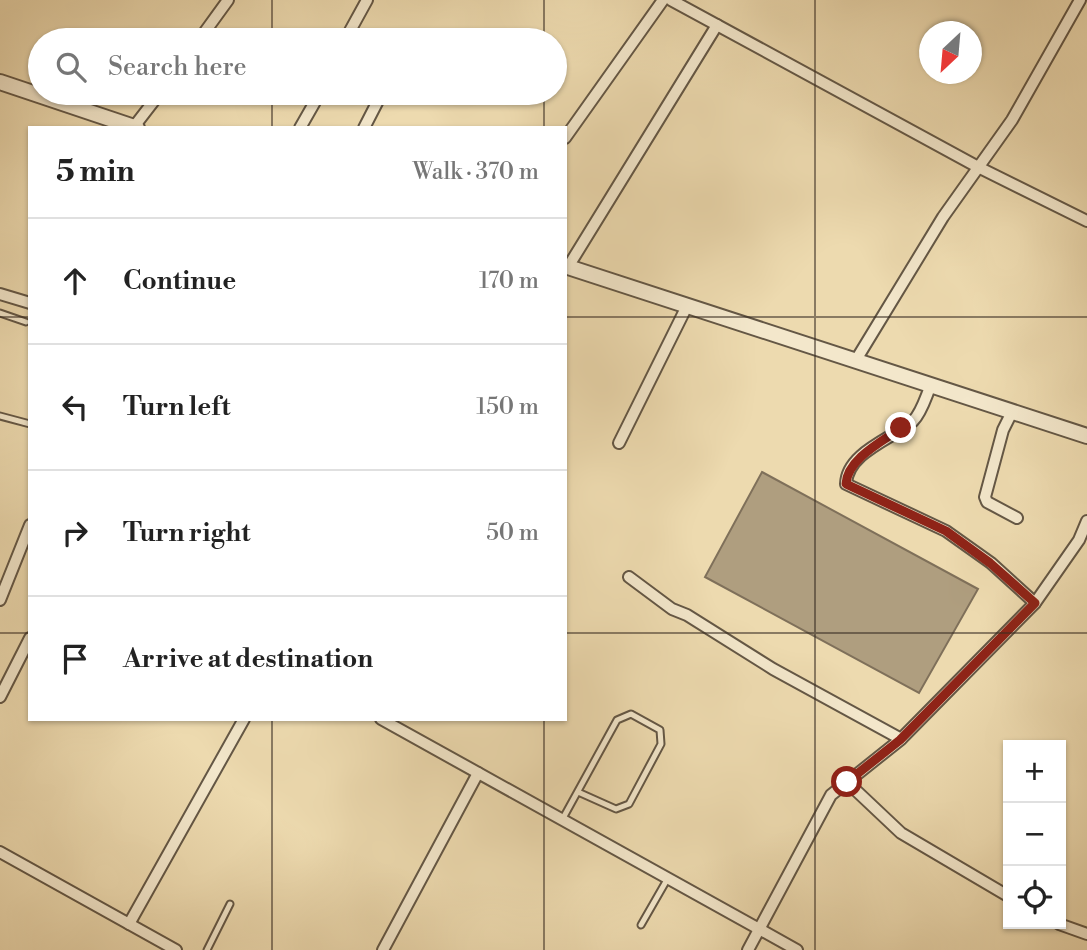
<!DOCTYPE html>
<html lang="en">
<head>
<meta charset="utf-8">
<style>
  :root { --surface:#fff; --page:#f6f6f6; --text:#222; --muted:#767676; --line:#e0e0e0 }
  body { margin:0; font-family:"Libre Bodoni",serif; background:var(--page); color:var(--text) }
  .controls { position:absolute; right:21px; bottom:21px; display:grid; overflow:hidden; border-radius:0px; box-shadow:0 2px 5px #0004 }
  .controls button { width:63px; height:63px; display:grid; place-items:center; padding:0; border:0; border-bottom:2px solid var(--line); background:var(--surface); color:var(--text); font:35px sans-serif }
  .compass { position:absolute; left:919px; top:21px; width:63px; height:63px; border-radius:50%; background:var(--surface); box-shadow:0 2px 5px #0004; rotate:206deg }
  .stop { position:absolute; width:21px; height:21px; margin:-16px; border:5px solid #8f2418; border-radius:50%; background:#fff }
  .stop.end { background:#8f2418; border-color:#fff; box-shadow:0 2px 7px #0008 }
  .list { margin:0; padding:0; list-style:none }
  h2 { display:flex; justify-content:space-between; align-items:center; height:91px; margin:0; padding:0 28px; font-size:30px }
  h2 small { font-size:23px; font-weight:400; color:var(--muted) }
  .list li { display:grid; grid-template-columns:46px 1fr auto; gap:21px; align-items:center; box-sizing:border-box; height:126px; padding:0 28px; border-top:2px solid var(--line) }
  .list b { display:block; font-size:26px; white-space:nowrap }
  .list em { font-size:23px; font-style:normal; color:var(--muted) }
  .icon { flex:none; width:38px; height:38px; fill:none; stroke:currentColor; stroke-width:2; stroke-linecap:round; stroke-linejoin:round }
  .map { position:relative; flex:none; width:1087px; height:950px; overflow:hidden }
  .search { position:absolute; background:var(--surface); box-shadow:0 2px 5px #0004; left:28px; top:28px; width:539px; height:77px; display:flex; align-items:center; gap:18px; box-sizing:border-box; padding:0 24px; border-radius:38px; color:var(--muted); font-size:26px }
  .panel { position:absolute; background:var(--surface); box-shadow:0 2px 5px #0004; left:28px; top:126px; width:539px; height:595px; border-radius:0px }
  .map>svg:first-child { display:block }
  .water { fill:#af9e7f; stroke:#7f705a; stroke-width:2 }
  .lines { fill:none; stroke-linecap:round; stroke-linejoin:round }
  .service-casing { stroke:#645745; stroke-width:9 }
  .minor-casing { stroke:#645745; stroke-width:14 }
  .tertiary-casing { stroke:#645745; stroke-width:18 }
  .service { stroke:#f3e7cb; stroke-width:5 }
  .minor { stroke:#f3e7cb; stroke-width:10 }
  .tertiary { stroke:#f3e7cb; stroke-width:14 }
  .route { stroke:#8f2418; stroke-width:9 }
  .grid { fill:none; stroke:#362b22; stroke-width:2; stroke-opacity:0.55 }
</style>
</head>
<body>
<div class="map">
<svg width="1087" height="950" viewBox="0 0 1087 950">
  <rect width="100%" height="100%" fill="#eddaaf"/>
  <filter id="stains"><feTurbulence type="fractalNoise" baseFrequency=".00286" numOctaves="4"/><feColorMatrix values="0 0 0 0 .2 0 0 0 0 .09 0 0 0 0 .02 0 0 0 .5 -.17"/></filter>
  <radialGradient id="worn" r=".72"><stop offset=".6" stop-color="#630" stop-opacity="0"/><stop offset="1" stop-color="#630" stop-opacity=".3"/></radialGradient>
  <polygon class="water" points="762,472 978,589 919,693 705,577"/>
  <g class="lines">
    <g class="service-casing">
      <g id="service">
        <polyline points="0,313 26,322"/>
        <polyline points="0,416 30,424"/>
        <polyline points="562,820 617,720 631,714 660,730 661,744 629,804 616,809 578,792"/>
        <polyline points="641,925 668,878"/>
        <polyline points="207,950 230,904"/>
      </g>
    </g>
    <g class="minor-casing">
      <g id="minor">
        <polyline points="671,0 978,167 1087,221"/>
        <polyline points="199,40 228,0"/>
        <polyline points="345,40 367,0"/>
        <polyline points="133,128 160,93"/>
        <polyline points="300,128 320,93"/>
        <polyline points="364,128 382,93"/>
        <polyline points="565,138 663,0"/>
        <polyline points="568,267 717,25"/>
        <polyline points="0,294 30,303"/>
        <polyline points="856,360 943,217 1012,120 1080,0"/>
        <path d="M931,385c-5,11 -9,27 -18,36 -19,17 -66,31 -67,63l100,47 45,32 44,40"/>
        <polyline points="1012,412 1003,430 985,497 987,502 1017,518"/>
        <polyline points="619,443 687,306"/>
        <polyline points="629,577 672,609 687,615 773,669 901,739"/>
        <polyline points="0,600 30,525"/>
        <polyline points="0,697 30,638"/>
        <polyline points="381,719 797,950"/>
        <polyline points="847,782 901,833 1008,896"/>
        <polyline points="0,852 176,950"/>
        <polyline points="129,924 244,719"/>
        <polyline points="1059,924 1087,934"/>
        <polyline points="383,950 478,773"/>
        <polyline points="748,950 831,795 900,740 1035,603 1079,540 1087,521"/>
      </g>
    </g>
    <g class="tertiary-casing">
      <g id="tertiary">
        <polyline points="0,82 137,128"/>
        <polyline points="565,266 1087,436"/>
      </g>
    </g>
    <use href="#service" class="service"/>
    <use href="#minor" class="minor"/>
    <use href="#tertiary" class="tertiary"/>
  </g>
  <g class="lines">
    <path class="route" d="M847,782l53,-42 135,-137 -45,-40 -44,-32 -100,-47c1,-25 37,-43 55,-56"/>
  </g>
  <path class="grid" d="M272,0v40M544,0v40M815,0v950M272,93v35M544,93v35M0,317h30M565,317h522M0,633h30M565,633h522M272,719v231M544,719v231"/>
  <rect width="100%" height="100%" filter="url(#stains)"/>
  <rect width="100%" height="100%" fill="url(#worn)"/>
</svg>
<div class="controls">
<button>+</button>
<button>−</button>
<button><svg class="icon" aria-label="locate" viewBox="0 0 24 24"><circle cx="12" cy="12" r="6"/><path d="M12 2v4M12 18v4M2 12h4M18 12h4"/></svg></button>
</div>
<svg class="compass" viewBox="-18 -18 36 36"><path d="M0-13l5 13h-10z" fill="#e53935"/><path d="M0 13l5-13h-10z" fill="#767676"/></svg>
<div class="stop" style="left:847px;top:782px"></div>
<div class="stop end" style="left:901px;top:428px"></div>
<div class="search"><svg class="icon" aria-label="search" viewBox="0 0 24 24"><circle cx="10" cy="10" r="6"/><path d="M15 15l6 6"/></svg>Search here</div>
<section class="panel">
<h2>5 min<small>Walk · 370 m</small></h2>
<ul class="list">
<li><svg class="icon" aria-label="ahead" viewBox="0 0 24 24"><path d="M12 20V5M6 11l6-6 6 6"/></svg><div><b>Continue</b></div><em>170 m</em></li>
<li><svg class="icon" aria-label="left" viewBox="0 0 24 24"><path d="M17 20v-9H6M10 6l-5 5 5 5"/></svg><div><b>Turn left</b></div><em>150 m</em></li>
<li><svg class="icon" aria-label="right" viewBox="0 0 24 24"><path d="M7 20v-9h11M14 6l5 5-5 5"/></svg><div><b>Turn right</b></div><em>50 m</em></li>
<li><svg class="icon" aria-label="arrive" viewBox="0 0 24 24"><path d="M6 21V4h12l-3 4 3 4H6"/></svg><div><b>Arrive at destination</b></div></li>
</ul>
</section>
</div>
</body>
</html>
